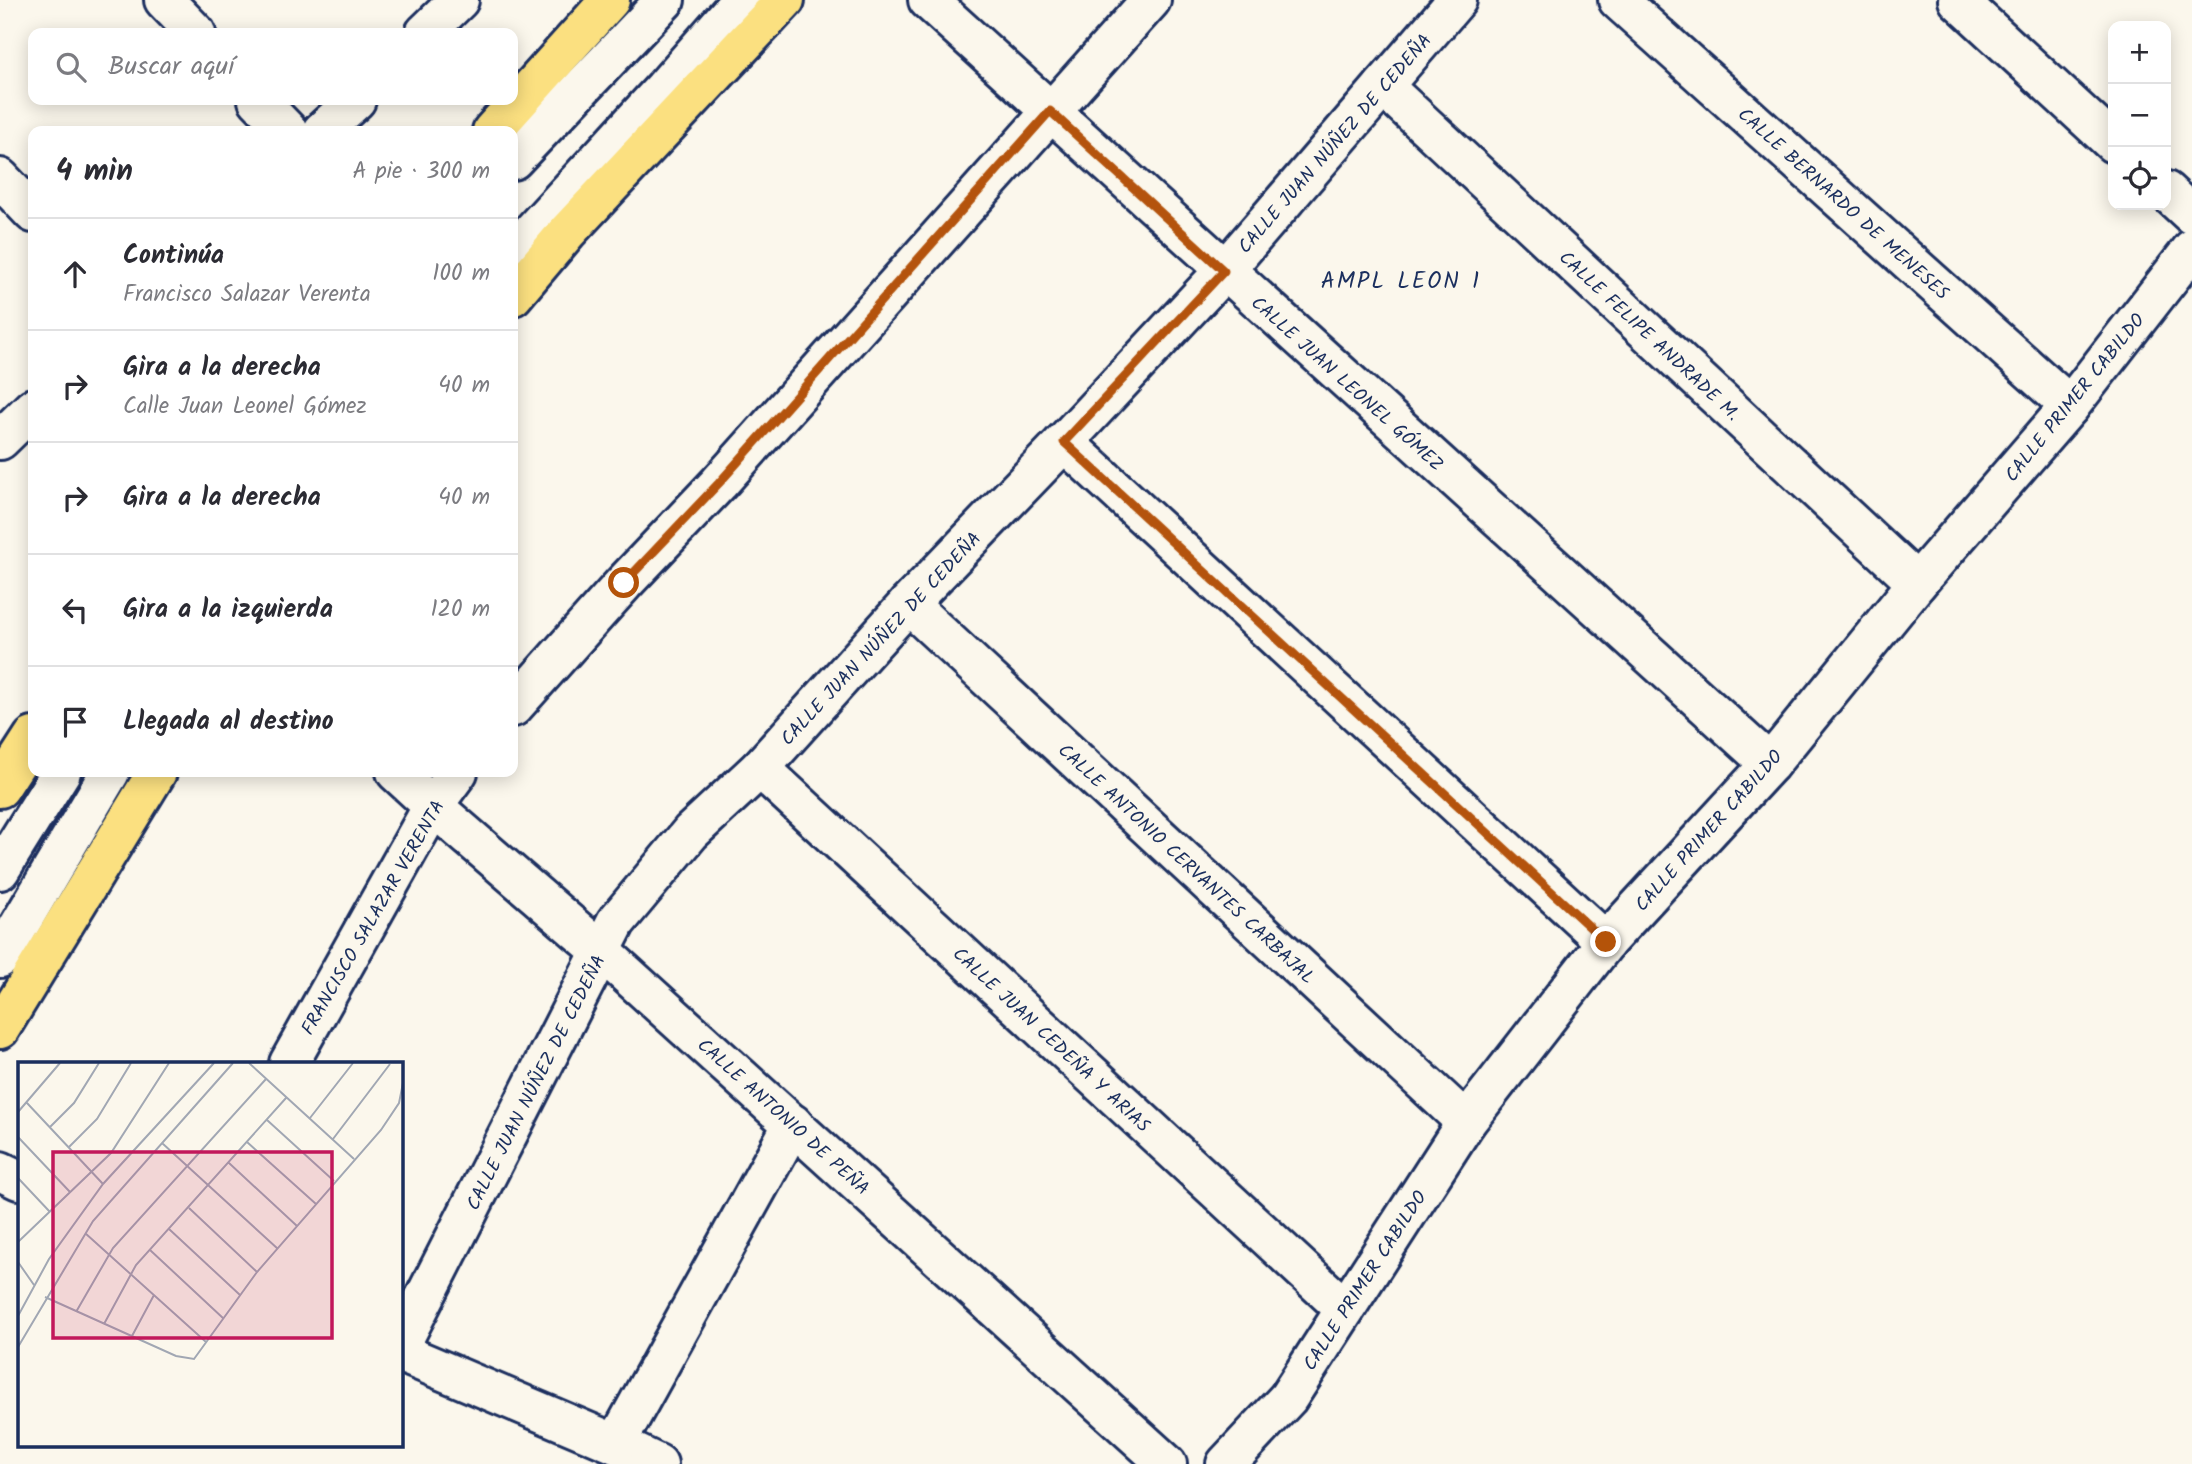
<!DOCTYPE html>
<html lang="es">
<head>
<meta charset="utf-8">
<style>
  :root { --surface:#fff; --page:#f7f7f7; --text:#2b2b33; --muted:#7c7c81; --line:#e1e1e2 }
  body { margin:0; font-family:Kalam,sans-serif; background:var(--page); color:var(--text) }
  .controls { position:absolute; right:21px; top:21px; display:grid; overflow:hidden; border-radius:14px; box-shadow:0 4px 18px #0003 }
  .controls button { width:63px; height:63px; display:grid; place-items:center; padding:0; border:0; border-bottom:2px solid var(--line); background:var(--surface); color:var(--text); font:35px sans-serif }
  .stop { position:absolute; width:21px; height:21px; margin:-16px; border:5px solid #b45309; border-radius:50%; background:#fff }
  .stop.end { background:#b45309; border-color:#fff; box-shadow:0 2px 7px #0008 }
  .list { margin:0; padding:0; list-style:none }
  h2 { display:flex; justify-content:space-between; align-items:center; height:91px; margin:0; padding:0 28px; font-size:30px }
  h2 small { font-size:23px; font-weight:400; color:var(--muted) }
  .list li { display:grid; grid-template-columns:46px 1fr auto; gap:21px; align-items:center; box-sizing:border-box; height:112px; padding:0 28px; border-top:2px solid var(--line) }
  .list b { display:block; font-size:26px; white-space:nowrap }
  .list p { margin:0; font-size:23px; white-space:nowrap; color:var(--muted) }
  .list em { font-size:23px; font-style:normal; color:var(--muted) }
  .icon { flex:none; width:38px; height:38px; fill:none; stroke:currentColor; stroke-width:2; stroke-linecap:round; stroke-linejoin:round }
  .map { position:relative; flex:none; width:2192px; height:1464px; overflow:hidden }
  .search { position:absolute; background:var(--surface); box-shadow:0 4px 18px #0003; left:28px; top:28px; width:490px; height:77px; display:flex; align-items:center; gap:18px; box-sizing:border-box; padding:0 24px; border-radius:14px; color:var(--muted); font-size:26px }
  .panel { position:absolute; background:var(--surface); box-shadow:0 4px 18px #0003; left:28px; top:126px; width:490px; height:651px; border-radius:14px }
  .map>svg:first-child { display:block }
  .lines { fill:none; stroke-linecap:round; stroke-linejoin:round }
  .minor-casing { stroke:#1b2f5e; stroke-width:44 }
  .major-casing { stroke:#1b2f5e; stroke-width:44 }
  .minor { stroke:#fbf7ec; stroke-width:38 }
  .major { stroke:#fbe080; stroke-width:38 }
  .route { stroke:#b45309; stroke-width:9 }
  .labels { text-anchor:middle; stroke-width:5; stroke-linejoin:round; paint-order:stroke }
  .street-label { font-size:19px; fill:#1b2f5e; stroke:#fbf7ec }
  .quarter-label { font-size:23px; letter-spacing:2px; fill:#1b2f5e; stroke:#fbf7ec }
  .inset-road { fill:none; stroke:#a1a7b3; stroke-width:2 }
  .view { fill:#c2185b; fill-opacity:0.15; stroke:#c2185b; stroke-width:3.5 }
  .inset-edge { fill:none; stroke:#1b2f5e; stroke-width:3.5 }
</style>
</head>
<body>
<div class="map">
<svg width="2192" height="1464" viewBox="0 0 2192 1464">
  <rect width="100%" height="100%" fill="#fbf7ec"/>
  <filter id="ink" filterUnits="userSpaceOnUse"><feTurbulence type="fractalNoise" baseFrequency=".0143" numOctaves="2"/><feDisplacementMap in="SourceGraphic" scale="14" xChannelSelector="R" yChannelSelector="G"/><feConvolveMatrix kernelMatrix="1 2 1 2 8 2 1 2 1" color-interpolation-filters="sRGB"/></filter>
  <g filter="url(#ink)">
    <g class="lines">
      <g class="minor-casing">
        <g id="minor">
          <polyline points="164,0 196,33"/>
          <polyline points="928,0 1770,764"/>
          <polyline points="1618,0 2070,406"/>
          <polyline points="1958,0 2113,143"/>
          <polyline points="425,33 459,0"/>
          <polyline points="1383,86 1917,583"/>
          <polyline points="258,100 288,131"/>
          <polyline points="322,131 356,100"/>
          <polyline points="513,160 665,0"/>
          <polyline points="0,178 33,213"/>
          <polyline points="2166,191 2192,215"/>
          <polyline points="513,252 664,88 741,0"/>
          <polyline points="0,440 33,408"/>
          <polyline points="1064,442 1606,942"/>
          <polyline points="908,604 1466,1122"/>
          <polyline points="513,707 624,583 719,483 1151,0"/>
          <polyline points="760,768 1345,1309"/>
          <polyline points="396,772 433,806 601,951 1167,1464"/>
          <polyline points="0,870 61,772"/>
          <polyline points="0,958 110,772"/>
          <polyline points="289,1063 433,806 458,772"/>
          <polyline points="0,1171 19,1180"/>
          <polyline points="401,1344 616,922 691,832 760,768 908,604 1064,442 1224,271 1457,0"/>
          <polyline points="401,1353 616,1444 658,1464"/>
          <polyline points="616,1444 793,1124"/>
          <polyline points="1226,1464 1288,1398 1466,1122 1606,942 1770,764 1917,583 2070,406 2192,249"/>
        </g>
      </g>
      <g class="major-casing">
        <g id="major">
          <polyline points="492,131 610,0"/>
          <polyline points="513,296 567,232 785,0"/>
          <polyline points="0,788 33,737"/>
          <polyline points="0,1029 157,772"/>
        </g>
      </g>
      <use href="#minor" class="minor"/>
      <use href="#major" class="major"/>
    </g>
  </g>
  <g class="lines" filter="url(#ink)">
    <polyline class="route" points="624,583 719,483 1050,111 1224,271 1064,442 1606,942"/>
  </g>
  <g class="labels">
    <g class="street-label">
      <text transform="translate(1334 143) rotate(-49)" y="7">CALLE JUAN NÚÑEZ DE CEDEÑA</text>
      <text transform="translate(1844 203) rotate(42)" y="7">CALLE BERNARDO DE MENESES</text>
      <text transform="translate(1650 335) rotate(43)" y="7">CALLE FELIPE ANDRADE M.</text>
      <text transform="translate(1348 383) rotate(42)" y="7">CALLE JUAN LEONEL GÓMEZ</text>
      <text transform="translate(2074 397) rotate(-51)" y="7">CALLE PRIMER CABILDO</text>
      <text transform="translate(880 638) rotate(-47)" y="7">CALLE JUAN NÚÑEZ DE CEDEÑA</text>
      <text transform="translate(1708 830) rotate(-48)" y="7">CALLE PRIMER CABILDO</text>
      <text transform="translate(1187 863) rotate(43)" y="7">CALLE ANTONIO CERVANTES CARBAJAL</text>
      <text transform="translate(372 917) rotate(-60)" y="7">FRANCISCO SALAZAR VERENTA</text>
      <text transform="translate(1052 1039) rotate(43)" y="7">CALLE JUAN CEDEÑA Y ARIAS</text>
      <text transform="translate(535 1082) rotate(-63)" y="7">CALLE JUAN NÚÑEZ DE CEDEÑA</text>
      <text transform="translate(784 1116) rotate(42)" y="7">CALLE ANTONIO DE PEÑA</text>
      <text transform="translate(1364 1280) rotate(-57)" y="7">CALLE PRIMER CABILDO</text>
    </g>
    <g class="quarter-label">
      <text x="1401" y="288">AMPL LEON 1</text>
    </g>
  </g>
  <g transform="translate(18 1062)">
    <rect width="385" height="385" fill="#fbf7ec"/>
    <path class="inset-road" d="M231,1l105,96M9,41l76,81M0,50l42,-49M292,56l43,-55M249,58l67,61M32,65l24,-24 25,-40M0,75l52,55M315,77l57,-75M229,80l69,62M144,81l116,106M51,85l28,-28 34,-56M211,101l68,63M0,116l32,34M171,146l68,64M151,167l71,66M67,171l121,109M0,180l93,-89 58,-90M132,188l74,69M0,200l16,23M27,235l131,59 18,3 63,-87 124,-142 18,-27 4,-20M58,250l37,-64 153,-169M0,254l31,-57 54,-75 111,-121M86,262l32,-59 150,-167M114,274l22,-41M0,285l75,-126 140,-158"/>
    <path class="view" d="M35,90h279v186h-279z"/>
    <rect width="385" height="385" class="inset-edge"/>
  </g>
</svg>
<div class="controls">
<button>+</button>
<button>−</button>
<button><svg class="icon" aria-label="locate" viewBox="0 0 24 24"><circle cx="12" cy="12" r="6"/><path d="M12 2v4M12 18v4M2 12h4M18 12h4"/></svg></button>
</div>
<div class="stop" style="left:624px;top:583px"></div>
<div class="stop end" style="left:1606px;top:942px"></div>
<div class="search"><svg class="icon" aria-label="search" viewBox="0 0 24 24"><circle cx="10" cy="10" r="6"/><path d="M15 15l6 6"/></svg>Buscar aquí</div>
<section class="panel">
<h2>4 min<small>A pie · 300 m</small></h2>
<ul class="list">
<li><svg class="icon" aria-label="ahead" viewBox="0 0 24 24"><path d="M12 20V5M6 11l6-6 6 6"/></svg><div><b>Continúa</b><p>Francisco Salazar Verenta</p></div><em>100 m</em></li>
<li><svg class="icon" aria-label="right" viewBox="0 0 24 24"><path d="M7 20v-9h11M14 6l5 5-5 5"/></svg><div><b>Gira a la derecha</b><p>Calle Juan Leonel Gómez</p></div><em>40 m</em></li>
<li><svg class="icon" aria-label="right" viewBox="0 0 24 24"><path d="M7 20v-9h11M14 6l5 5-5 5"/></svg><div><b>Gira a la derecha</b></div><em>40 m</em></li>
<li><svg class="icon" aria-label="left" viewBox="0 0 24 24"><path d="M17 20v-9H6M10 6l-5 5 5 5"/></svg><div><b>Gira a la izquierda</b></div><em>120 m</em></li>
<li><svg class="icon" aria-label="arrive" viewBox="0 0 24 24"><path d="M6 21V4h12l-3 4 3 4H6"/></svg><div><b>Llegada al destino</b></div></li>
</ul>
</section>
</div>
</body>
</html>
